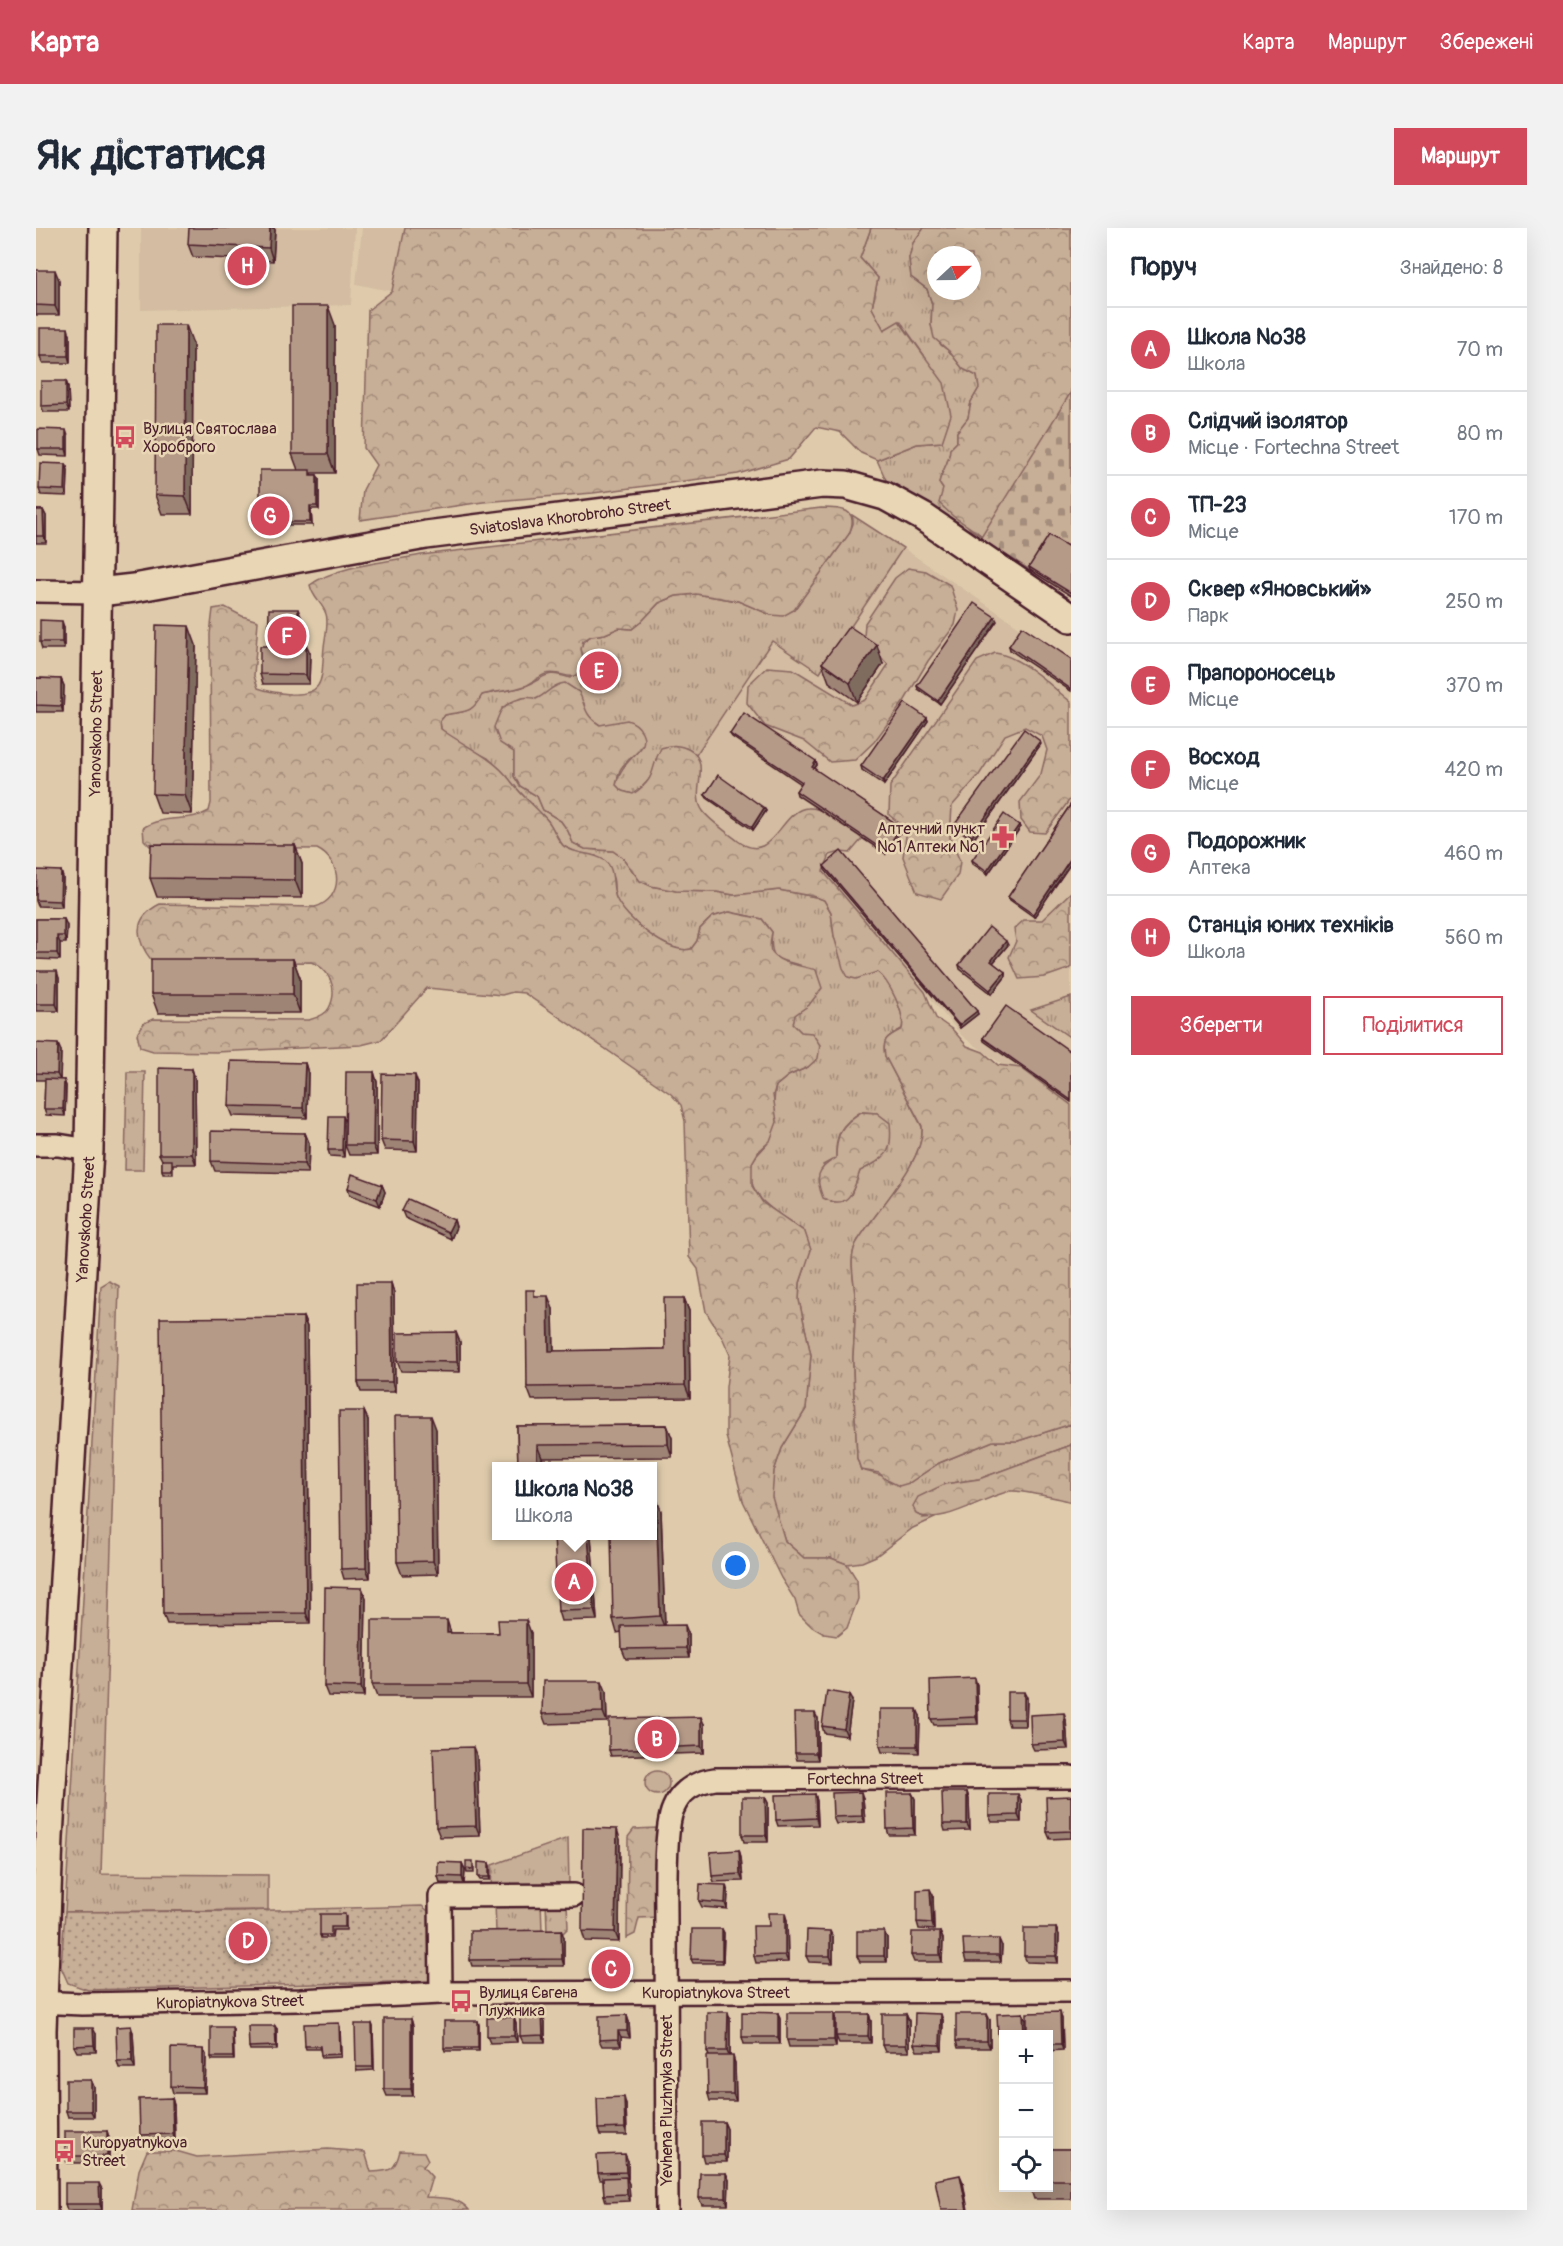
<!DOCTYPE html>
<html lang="uk">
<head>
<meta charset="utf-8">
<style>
  :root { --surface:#fff; --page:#f2f2f3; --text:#1f2937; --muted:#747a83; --line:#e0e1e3; --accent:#d1495b }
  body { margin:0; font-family:Pangolin,sans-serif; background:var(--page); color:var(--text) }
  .controls { position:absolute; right:18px; bottom:18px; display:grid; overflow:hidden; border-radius:0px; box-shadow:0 6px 24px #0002 }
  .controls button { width:54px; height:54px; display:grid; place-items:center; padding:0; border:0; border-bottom:2px solid var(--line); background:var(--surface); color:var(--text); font:30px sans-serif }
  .compass { position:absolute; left:891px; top:18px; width:54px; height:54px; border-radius:50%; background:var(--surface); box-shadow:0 6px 24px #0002; rotate:68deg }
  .you { position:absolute; left:700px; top:1338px; width:21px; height:21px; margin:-15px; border:4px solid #fff; border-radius:50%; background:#1a73e8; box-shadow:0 0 0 9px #1a73e833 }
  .badge { display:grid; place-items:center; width:39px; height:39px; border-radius:50%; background:var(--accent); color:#fff; font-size:20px; font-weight:700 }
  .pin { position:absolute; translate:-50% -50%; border:3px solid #fff; box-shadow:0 2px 6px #0006 }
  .popup { position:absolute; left:456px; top:1234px; width:165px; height:78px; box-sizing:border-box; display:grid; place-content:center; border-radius:0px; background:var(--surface); filter:drop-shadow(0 2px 4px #0005); font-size:20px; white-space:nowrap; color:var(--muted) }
  .popup b { font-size:22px; color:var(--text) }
  .popup::after { content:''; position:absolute; left:50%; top:100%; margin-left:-12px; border:12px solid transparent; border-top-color:var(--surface) }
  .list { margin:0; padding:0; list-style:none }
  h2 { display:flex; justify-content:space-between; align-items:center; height:78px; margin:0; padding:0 24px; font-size:26px }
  h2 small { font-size:20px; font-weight:400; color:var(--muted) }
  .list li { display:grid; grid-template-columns:39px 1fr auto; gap:18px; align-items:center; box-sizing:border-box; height:84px; padding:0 24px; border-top:2px solid var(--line) }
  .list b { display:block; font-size:22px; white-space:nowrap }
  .list p { margin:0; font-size:20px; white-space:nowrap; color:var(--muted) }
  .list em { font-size:20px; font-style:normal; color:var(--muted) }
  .actions { display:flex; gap:12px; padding:18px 24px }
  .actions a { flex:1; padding:14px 0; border:2px solid var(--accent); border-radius:0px; text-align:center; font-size:21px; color:var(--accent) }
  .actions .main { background:var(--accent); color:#fff }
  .icon { flex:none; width:33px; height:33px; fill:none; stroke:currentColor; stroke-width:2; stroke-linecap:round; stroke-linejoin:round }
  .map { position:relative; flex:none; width:1035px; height:1982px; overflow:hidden; border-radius:0px }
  header { display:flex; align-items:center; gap:36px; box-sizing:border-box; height:84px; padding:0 30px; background:var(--accent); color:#fff }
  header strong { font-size:28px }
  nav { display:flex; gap:33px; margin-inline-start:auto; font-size:21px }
  .intro { display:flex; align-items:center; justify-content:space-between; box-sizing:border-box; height:144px; padding:0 36px }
  h1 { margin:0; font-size:42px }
  .button { padding:15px 27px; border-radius:0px; background:var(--accent); color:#fff; font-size:21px; font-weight:700 }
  main { display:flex; gap:36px; padding:0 36px }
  aside { flex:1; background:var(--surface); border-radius:0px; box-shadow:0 6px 24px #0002 }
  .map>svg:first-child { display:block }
  .built { fill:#d3bca1 }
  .grass { fill:url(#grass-tufts); stroke:#886660; stroke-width:1.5; fill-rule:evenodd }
  .forest { fill:url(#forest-crowns); stroke:#886660; stroke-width:1.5; fill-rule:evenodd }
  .cemetery { fill:url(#cemetery-stones); stroke:#886660; stroke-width:1.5 }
  .park { fill:url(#park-dots); stroke:#886660; stroke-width:1.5 }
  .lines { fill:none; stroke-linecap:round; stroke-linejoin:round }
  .minor-casing { stroke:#4a1f2b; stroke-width:26 }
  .major-casing { stroke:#4a1f2b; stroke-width:32 }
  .minor { stroke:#e9d6b4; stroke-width:21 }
  .major { stroke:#e9d6b4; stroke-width:27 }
  .wall { fill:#9d8475; stroke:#4a1f2b; stroke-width:1.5 }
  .shaded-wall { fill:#7f6c5f; stroke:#4a1f2b; stroke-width:1.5 }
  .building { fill:#b69a88; stroke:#4a1f2b; stroke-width:1.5 }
  .labels { text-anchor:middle; stroke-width:5; stroke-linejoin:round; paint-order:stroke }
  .poi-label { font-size:16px; fill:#4a1f2b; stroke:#e9d6b4; text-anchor:start }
  .street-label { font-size:16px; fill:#4a1f2b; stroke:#e9d6b4 }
</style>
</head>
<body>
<header>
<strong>Карта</strong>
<nav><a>Карта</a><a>Маршрут</a><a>Збережені</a></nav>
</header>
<div class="intro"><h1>Як дістатися</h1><a class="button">Маршрут</a></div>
<main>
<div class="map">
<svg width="1035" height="1982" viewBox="0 0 1035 1982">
  <defs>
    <pattern id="grass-tufts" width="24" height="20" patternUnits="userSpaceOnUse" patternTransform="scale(1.5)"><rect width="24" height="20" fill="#c7ae96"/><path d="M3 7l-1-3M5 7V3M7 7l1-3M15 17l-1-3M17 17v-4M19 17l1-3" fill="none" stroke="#a48d7b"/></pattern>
    <pattern id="forest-crowns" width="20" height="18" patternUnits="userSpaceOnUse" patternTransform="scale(1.5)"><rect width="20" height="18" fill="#c7ae96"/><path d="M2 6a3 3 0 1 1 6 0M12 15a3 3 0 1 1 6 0" fill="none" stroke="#a48d7b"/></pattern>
    <pattern id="cemetery-stones" width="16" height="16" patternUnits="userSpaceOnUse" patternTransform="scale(1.5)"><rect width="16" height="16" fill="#c7ae96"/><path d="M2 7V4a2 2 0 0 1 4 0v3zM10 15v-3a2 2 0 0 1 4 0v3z" fill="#a48d7b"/></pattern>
    <pattern id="park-dots" width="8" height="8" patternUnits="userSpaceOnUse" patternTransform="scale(1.5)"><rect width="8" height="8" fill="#c7ae96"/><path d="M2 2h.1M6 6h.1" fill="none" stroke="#a48d7b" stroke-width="1.8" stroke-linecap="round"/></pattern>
  </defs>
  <rect width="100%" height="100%" fill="#dfcbac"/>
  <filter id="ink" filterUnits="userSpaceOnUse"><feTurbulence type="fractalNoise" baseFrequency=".0167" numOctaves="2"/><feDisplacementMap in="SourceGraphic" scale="12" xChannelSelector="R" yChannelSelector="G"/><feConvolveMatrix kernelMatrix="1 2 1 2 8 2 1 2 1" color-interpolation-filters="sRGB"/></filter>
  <g filter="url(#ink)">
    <g class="built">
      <polygon points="105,0 319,0 315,77 105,82"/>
      <polygon points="326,0 377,0 369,66 320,56"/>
      <polygon points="867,320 1035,434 1035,885 926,808 787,643 701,632 624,580 736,413 784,444"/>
    </g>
    <g class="grass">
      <path d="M835,0h53l-11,15 -4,15 2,19 16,12 5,15 -1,21 10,20 8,6 14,18 14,7 2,12 -8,14 -3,16 -11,14v10l-7,7c-1,16 -8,20 -11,34l31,46 35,22 45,-13 -20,32 -144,-90 -9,-20 40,-16 25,-2 -18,-87 -24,-34 -16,9 -12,-22 6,-30 -18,-20z"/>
      <path d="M816,287l51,33 -83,125 -48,-32 -76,114 -10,-7 -30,11c-2,17 -9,25 -23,35l-12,-3 -5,-6c5,-21 15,-24 27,-40l-24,-22 -19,2 -14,-10 -2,-12 -37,-9 -11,5c-12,-5 -23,3 -34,9l12,44v24l6,10 17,10 6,14 18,11 7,10 5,12 12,6 28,2 10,7 17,23 11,5 25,5 41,1 17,3 45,-5 37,7 8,3 7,12 3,24 35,38 9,-2c11,8 28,43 24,57 -15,8 -20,9 -17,27l37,71c4,35 -49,86 -66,117 -8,16 -1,37 -1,54 1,20 -1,40 -2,59 0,34 3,68 4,101l4,12 48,13 30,-20 54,-22h25l53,-17v21l-92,34 -34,5 -22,34 14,-1 -24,11 -37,28 -14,6 -15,2 -16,-6h-27l-19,-17 -14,-44 3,-26 8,-23 24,-39 5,-54 -12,-54 1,-18 5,-15v-36c-23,-18 -62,-32 -53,-69 3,-9 13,-14 17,-22 7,-12 3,-41 7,-55l12,-10 20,-9 -7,-35 -8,-8 1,-9 15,-10 -9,-40c-25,-6 -31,-6 -28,-33l-10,-13 -32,-7 -18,5 -12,12 -3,12 -6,8c-22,6 -69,-32 -76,-53 -2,-6 0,-13 -2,-18 -2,-8 -12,-16 -17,-22l-15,-2 -18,-8 -15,-25 -28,-29 -17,-20 -15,-14 -28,-14 -19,-15 -1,-8 5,-6c19,-5 25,1 37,-20 14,-4 30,-4 43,-9 22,-8 18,-17 45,-8l15,-12 -4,-17 2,-7 8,-6 14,-2 14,-6 13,1 10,-8 17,-18 17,-7 20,-2 42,7 33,14 23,-5 55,-76 4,-10zM825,884l16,1 -2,50 -15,8 -9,24 -28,-30 13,-7c-1,-24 5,-33 25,-46z"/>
      <polygon points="1035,769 1035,810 995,782"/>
      <polygon points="91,844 109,844 107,942 89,942"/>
      <polygon points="73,1053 83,1058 65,1646 232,1647 232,1682 29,1684 65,1058"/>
      <circle cx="621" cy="1555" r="12"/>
      <polygon points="532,1610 533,1657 455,1664 456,1637"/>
      <polygon points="505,1672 506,1704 460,1705 459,1673"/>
      <polygon points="510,1672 531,1675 532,1700 527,1705 511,1705"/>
    </g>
    <g class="forest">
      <polygon points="369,0 835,0 824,30 842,50 836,80 848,102 863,93 908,155 915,187 906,214 881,216 841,232 825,225 804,204 780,199 753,231 702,246 557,265 447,274 324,292 327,262 340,237 328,220 332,82 356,63"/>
      <path d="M888,0h147v278l-66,45 -52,-35 -14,-13 4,-14 -4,-6c3,-14 10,-18 11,-34l7,-7v-10l11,-14 3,-16 8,-14 -2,-12 -14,-7 -14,-18 -15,-13 -3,-13 1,-21 -5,-15 -16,-12 -2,-19 4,-15zM900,27h36v36h-36z"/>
      <path d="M785,280c20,0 39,0 28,26l-55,76 -11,6 -12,-1 -33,-14 -42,-7 -20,2 -17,7 -17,18 -10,8 -13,-1 -14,6 -14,2 -8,5 -2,8 4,17c-14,21 -21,3 -39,8 -7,2 -13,9 -21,12 -13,5 -29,5 -43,9 -12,21 -18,15 -37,20l-5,6 1,8c20,15 47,26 63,44 6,6 10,13 15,18 9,10 20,19 29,30 6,7 9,21 17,26 12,8 27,5 39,13 12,8 7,26 12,38 9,20 52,57 75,51l6,-8 3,-12 12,-12 17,-5 33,7 10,13c-1,6 -3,14 -1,19 6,13 33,15 45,19l6,18 -13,17 -14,10 -2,9 8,8 11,1 8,12 -2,13 -10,9 -20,9 -12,10 -3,9 4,27 -7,19 -11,10 -7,12v23l11,17 42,29 6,18 -11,33 -1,17 12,55 -5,54 -24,39 -8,23 -2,26 13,44 19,17h27l16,6 10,16 1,19 -11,29 -10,8 -13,-2 -12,-7 -13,-13 -4,-14 -14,-22 -38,-77 -17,-65v-49l4,-32 -7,-16 -17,-27 -8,-43 -9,-12 -4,-136 -4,-16 -10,-11 -147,-101 -11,-1 -11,3 -75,-7 -46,52 -20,5 -145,7 -63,-1 -13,-4 -3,-13 7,-11 9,-4 156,1c7,-2 17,-5 20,-12 10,-19 0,-40 -18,-46l-142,2 -17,-3c-17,-22 -20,-43 8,-57l155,3c30,-9 27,-46 2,-58l-156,-1 -11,-2 -6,-6 -1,-12c19,-14 46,-5 66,-17l2,-8 -1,-169 3,-25 12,-2 17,9 16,5 -4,55 4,12c11,4 20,5 32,6 37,2 31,-18 34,-47 1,-10 5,-25 2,-33 -4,-12 -13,-15 -16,-29 28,-20 78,-23 111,-30z"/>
      <polygon points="872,340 890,343 914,357 922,382 919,397 892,433 869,472 838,514 819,532 794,534 768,513 729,498 711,475 712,457 731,439 757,441 816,477 829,472 852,437 828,409 829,395 859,350"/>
      <path d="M959,425c26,3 56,33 76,49v96l-26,35 -15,-1 -9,-12 -1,-18 21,-28 6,-24 -5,-14 -17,-9 -20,8 -26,40 -27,31 -2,32 10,23 -2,14 -17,24 -24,-7 -14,-35 4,-28 -18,-14 1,-29 87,-125z"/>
      <path d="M529,455l14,9c7,15 5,23 21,33l27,-5c7,2 12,6 15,12 8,16 -11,23 -20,35 -4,5 -4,11 -6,18l6,6 11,3c25,-17 16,-23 28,-46 8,-3 14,-4 22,-1 34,11 5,44 20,64 6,9 25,22 35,30 35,26 42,-32 70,-33 8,-1 15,3 22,6 13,6 24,14 32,25l-12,14 -10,-1 -10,3 -7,16 102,121 11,26 17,12 14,16 16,6 15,13 23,3 50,37v319l-53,17h-25l-54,22 -30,20 -10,3 -14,-7 -6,-6 -18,-3 -4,-12c-1,-33 -4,-67 -4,-101 1,-19 3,-39 2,-59 0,-17 -7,-38 1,-54 17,-31 70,-82 66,-118l-37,-70c-3,-18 2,-19 17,-27 4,-14 -13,-49 -25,-57l-21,7 -8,-2 -5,-9 -9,-32 -3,-24 -7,-12 -8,-3 -37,-7 -45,5 -17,-3 -41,-1 -25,-5 -11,-5 -17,-23 -10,-7 -28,-2 -12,-6 -5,-12 -7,-10 -18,-11 -6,-14 -17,-10 -6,-10v-24l-14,-9 -6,-16c3,-6 5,-15 9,-19 8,-8 24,-13 33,-9 11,-5 17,-15 29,-16z"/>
      <polygon points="1035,664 1035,740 1009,749 983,751 973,729 980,713 978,701 988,692 1006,692"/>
      <path d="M825,884l16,1 13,10c3,31 -3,34 -30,48 -7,20 -11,40 -37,27 -8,-20 -7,-29 13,-40 0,-24 5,-33 25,-46z"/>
      <path d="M1035,1217v57c-6,-3 -54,-12 -60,-11 -27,5 -70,36 -95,23l-3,-8 5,-9 27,-13 34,-5z"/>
      <polygon points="621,1600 628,1611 624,1689 603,1690 599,1706 591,1710 592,1609 598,1601"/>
      <path d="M292,1921l37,3 6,20c20,-1 24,-1 29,-21l24,1 4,8 -5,7 9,10 -6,20c15,1 34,0 43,13h-337l7,-40 8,-19h29l21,6z"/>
    </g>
    <polygon class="cemetery" points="1035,164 1035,323 1014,310 994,342 944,311"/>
    <polygon class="park" points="386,1678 397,1687 398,1753 52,1762 32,1755 25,1739 29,1684 200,1683"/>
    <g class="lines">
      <g class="minor-casing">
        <g id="minor">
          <polyline points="0,363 62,364"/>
          <polyline points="0,917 22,917 53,922"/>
          <polyline points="405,1765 404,1668 538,1667"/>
          <path id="s1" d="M0,1774l46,2 218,-4 141,-7 630,-2"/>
          <path id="s2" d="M631,1982c-1,-96 -1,-192 -1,-288 0,-24 -2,-93 7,-113 8,-19 22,-27 42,-30l356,-2"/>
        </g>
      </g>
      <g class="major-casing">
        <g id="major">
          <path id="s3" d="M62,364l36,-4 292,-53 396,-51 24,1 39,11 38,21 148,101"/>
          <path id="s4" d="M7,1982l-1,-180 7,-193 40,-687 14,-922"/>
        </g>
      </g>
      <use href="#minor" class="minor"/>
      <use href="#major" class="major"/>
    </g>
    <g class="wall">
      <polygon points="239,2 237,33 157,29 152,16"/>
      <polygon points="0,42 23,52 23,87 0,87"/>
      <polygon points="299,97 299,245 275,245 275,247 281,247 283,251 283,281 275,281 276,297 225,297 224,294 262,242 256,226"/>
      <polygon points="34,107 34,135 6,135 4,128"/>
      <polygon points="157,116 156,286 126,286 119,267"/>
      <polygon points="30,153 32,159 33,184 8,184 5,178"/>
      <polygon points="32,208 32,228 4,227 2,221"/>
      <polygon points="30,236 32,242 31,268 5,267 3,261"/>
      <polygon points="0,282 7,282 10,288 10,315 0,315"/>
      <polygon points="1035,320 1035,368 994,342 993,339"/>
      <polygon points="266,391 265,415 274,425 273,456 227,456 224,446 232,418"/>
      <polygon points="961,393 904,476 882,461 881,458"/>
      <polygon points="28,399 28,421 6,421 4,414"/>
      <polygon points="160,417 156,586 124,585 117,566"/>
      <polygon points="973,418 1035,431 1035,463 974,422"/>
      <polygon points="786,435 847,436 821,474 793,454"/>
      <polygon points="0,450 25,451 28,458 27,484 0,484"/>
      <polygon points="891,490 892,493 848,557 826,542 825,538"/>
      <polygon points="694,506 781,537 778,541 865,599 866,602 850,626 761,567 760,563 765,556 696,509"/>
      <polygon points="1005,516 937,612 921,600 919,596"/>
      <polygon points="669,567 728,580 730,583 717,602 671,570"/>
      <polygon points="1035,576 1035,635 998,689 974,672 972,669"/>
      <polygon points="983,597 984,600 952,646 937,636 936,632"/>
      <polygon points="259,617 266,636 266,670 121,669 114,650"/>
      <polygon points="788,638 942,786 924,800 789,642"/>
      <polygon points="25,643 27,650 26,679 2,678 0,673 0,661"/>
      <polygon points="0,691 28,691 31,698 30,715 24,715 24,732 0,731"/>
      <polygon points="972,717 957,735 969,744 970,748 956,766 924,741 923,737"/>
      <polygon points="257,731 264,750 264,785 122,785 115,766"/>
      <polygon points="0,743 23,750 23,783 0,783"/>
      <polygon points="947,810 1035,824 1035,874 948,813"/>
      <polygon points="0,815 25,823 24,852 28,852 30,858 29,888 10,887 8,881 9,852 0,852"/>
      <polygon points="269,835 272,845 271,890 197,888 193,878"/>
      <polygon points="156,841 159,851 160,936 137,936 137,946 127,946 126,942 126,932 123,926"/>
      <polygon points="338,844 341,854 341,927 313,927 309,917 309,907 308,929 294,928 292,922 309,894"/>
      <polygon points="382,856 381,923 349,922 345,912"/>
      <polygon points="269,905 273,915 272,945 179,943 175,933"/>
      <polygon points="346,957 349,964 344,978 314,967 312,960"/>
      <polygon points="366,983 418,992 420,999 415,1011 369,990"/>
      <polygon points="355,1055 358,1065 359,1164 325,1164 322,1154"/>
      <polygon points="500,1068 517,1081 518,1123 629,1121 648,1070 653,1083 654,1170 496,1172 491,1159"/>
      <polygon points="267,1089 271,1099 274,1395 131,1396 127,1386"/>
      <polygon points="424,1114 424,1144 365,1143 361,1133"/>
      <polygon points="328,1183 332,1192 334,1350 308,1351 305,1341"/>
      <polygon points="631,1197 636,1210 636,1229 506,1230 506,1239 482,1239 481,1198"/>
      <polygon points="400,1201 402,1346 366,1347 361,1334"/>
      <polygon points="620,1270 625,1283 629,1397 653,1407 653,1430 590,1431 586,1421 586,1404 581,1405 577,1391"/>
      <polygon points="555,1308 561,1392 525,1393 522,1383"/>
      <polygon points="326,1360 330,1370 328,1469 292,1468 288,1458"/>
      <polygon points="415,1405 495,1405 495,1469 341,1469 336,1456"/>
      <polygon points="941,1457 942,1496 898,1497 895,1491"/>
      <polygon points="570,1463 571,1494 510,1496 506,1486"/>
      <polygon points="991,1470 990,1498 973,1498 971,1491"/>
      <polygon points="816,1473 811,1508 788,1505 786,1498"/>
      <polygon points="884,1488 883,1525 846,1524 844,1518"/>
      <polygon points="782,1491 782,1532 761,1532 759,1525"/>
      <polygon points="1030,1492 1032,1521 998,1522 995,1516"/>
      <polygon points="668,1496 668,1525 575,1528 573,1522"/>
      <polygon points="441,1529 444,1608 404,1609 400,1599"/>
      <polygon points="931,1564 933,1571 934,1602 909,1603 907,1596"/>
      <polygon points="876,1565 879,1571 879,1607 853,1607 851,1601"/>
      <polygon points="779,1566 781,1573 782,1597 742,1598 740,1592"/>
      <polygon points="1035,1568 1035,1610 1014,1611 1011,1604"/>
      <polygon points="729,1569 732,1575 732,1614 708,1614 706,1607"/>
      <polygon points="827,1570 829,1594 800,1596 797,1589"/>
      <polygon points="985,1572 985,1594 956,1594 953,1588"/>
      <polygon points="584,1611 583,1714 549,1713 546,1703"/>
      <polygon points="703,1622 705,1629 707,1653 678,1654 676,1648"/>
      <polygon points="426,1635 429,1642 428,1656 404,1655 402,1648"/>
      <polygon points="453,1635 454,1638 454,1652 444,1652 442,1649"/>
      <polygon points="438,1637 438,1645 431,1645 430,1641"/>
      <polygon points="692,1664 691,1681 666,1679 663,1673"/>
      <polygon points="897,1667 898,1702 883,1701 881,1694"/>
      <polygon points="310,1689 310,1702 297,1702 296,1710 285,1710 284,1707"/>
      <polygon points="751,1692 752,1734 720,1735 718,1728 733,1698"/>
      <polygon points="1020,1700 1023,1707 1022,1735 991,1734 988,1728"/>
      <polygon points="686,1701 688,1705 687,1735 657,1735 655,1731"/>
      <polygon points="904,1704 907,1711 906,1734 878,1734 875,1727"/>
      <polygon points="528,1709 528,1738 436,1738 434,1732"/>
      <polygon points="797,1709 797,1735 773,1734 770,1728"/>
      <polygon points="851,1710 851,1734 824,1734 821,1728"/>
      <polygon points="966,1718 965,1734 930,1734 928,1727"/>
      <polygon points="580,1737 581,1745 569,1745 567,1742"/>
      <polygon points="742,1785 744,1791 744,1816 708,1816 706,1809"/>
      <polygon points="798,1785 800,1792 800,1819 753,1819 751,1812"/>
      <polygon points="987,1785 990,1792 968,1806 968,1813 965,1814 962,1807"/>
      <polygon points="833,1786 835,1793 835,1815 803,1815 800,1808"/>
      <polygon points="870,1786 873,1793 873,1824 849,1824 846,1817"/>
      <polygon points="478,1789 480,1795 481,1814 454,1815 451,1808"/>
      <polygon points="375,1791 377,1798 377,1868 351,1868 348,1861"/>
      <polygon points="694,1791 694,1828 699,1835 700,1873 674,1873 672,1866 673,1828 671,1823"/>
      <polygon points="1026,1791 1027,1822 1012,1823 1012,1806"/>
      <polygon points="907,1792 906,1823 881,1823 878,1816"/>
      <polygon points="954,1792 954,1820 922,1820 920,1813"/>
      <polygon points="442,1793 443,1797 443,1823 409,1823 408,1820"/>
      <polygon points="509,1794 509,1814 487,1814 484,1808"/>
      <polygon points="593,1794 594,1810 585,1809 585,1818 566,1818 563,1812"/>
      <polygon points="336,1796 337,1799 338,1842 321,1843 320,1839"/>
      <polygon points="304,1799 305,1829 286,1830 284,1821 270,1821 269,1818"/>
      <polygon points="241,1801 241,1822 214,1822 213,1819"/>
      <polygon points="197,1802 198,1832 176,1832 175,1829"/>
      <polygon points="97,1805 99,1840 83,1840 81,1833"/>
      <polygon points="60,1806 60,1824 41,1824 38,1818"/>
      <polygon points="170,1827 169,1865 137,1865 135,1858"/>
      <polygon points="55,1852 58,1859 58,1889 32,1889 30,1883"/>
      <polygon points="136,1870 138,1877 139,1913 107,1913 104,1907"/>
      <polygon points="590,1876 591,1907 564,1907 562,1901"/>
      <polygon points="688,1894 691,1901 691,1934 668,1934 666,1927"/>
      <polygon points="71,1903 73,1910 73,1935 31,1935 29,1928"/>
      <polygon points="1012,1921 1035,1921 1035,1971 998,1971 994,1959 1012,1959"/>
      <polygon points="592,1933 592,1951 591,1951 593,1956 594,1973 570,1974 568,1967 567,1952 564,1952 562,1945"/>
      <polygon points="690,1945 693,1952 692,1977 666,1977 663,1970"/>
      <polygon points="66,1961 66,1982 31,1982 29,1976"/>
    </g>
    <g class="shaded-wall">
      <polygon points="234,0 238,0 239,2 237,33 233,20"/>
      <polygon points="19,42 23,52 23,87 19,78"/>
      <polygon points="292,78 299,97 299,245 292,226"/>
      <polygon points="150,97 157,116 156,286 149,268"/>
      <polygon points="32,100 34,107 34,135 32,128"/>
      <polygon points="30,153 32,159 33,184 30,177"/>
      <polygon points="30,202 32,208 32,228 30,221"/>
      <polygon points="30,236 32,242 31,268 29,262"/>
      <polygon points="281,247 283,251 283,281 281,278"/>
      <polygon points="274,278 275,281 276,297 274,294"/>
      <polygon points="7,282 10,288 10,315 8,308"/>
      <polygon points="262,381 266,391 265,425 262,415"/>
      <polygon points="959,389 961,393 904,476 902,473"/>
      <polygon points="26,393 28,399 28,421 26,414"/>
      <polygon points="153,398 160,417 156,586 149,567"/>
      <polygon points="270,416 274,425 273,456 270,447"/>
      <polygon points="841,417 847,436 821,474 814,455"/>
      <polygon points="25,451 28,458 27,484 25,478"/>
      <polygon points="891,490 892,493 848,557 847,553"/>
      <polygon points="1004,513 1005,516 937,612 936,608"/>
      <polygon points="780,533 781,537 777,542 776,539"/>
      <polygon points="728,580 730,583 717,602 716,599"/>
      <polygon points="983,597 984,600 952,646 951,643"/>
      <polygon points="865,599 866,602 850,626 849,623"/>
      <polygon points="259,617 266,636 266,670 259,652"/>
      <polygon points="1035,630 1035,635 998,689 997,686"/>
      <polygon points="25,643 27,650 26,679 24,673"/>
      <polygon points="28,691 31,698 30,715 28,708"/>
      <polygon points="21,708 24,715 24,732 21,725"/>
      <polygon points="970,713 972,717 956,736 955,733"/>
      <polygon points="257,731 264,750 264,785 257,766"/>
      <polygon points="21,743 23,750 23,783 20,776"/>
      <polygon points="969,744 970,748 956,766 954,762"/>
      <polygon points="941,783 942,786 924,800 923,797"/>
      <polygon points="22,816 25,823 24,852 21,846"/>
      <polygon points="269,835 272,845 271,890 267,880"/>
      <polygon points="156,841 159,851 160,936 156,926"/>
      <polygon points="338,844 341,854 341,927 337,917"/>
      <polygon points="379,847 382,856 381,923 378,913"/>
      <polygon points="28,852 30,858 29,888 27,881"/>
      <polygon points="307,888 310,895 308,929 306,922"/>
      <polygon points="269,905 273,915 272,945 268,936"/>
      <polygon points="346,957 349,964 344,978 341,971"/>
      <polygon points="418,992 420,999 415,1011 412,1004"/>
      <polygon points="355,1055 358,1065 359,1164 356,1154"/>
      <polygon points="512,1068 517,1081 518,1136 513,1123"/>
      <polygon points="648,1070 653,1083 654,1170 649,1157"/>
      <polygon points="267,1089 271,1099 274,1395 270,1385"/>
      <polygon points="420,1104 424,1114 424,1144 421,1134"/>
      <polygon points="328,1183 332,1192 334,1350 330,1340"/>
      <polygon points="395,1188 400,1201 402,1346 397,1333"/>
      <polygon points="631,1197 636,1210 636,1229 632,1216"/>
      <polygon points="501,1217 506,1230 506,1239 501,1239"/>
      <polygon points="620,1270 625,1283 629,1401 624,1388"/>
      <polygon points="552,1308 555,1308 561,1392 558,1382"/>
      <polygon points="326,1360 330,1370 328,1469 325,1459"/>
      <polygon points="411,1392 415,1405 411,1405"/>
      <polygon points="490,1392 495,1405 495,1469 490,1456"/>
      <polygon points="649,1397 653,1407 653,1430 650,1420"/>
      <polygon points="939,1450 941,1457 942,1496 940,1489"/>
      <polygon points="566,1453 570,1463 571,1494 567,1484"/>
      <polygon points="988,1464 991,1470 990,1498 988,1491"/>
      <polygon points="813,1467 816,1473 811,1508 808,1501"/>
      <polygon points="881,1481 884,1488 883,1525 881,1518"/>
      <polygon points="779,1485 782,1491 782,1532 780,1525"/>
      <polygon points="1028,1485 1030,1492 1032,1521 1029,1514"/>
      <polygon points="665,1489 668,1496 668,1525 665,1518"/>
      <polygon points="437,1519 441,1529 444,1608 440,1598"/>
      <polygon points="825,1564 827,1570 829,1594 826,1588"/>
      <polygon points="931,1564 933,1571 934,1602 931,1596"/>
      <polygon points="876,1565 879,1571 879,1607 877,1600"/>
      <polygon points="779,1566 781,1573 782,1597 780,1590"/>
      <polygon points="982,1566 985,1572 985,1594 982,1587"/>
      <polygon points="729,1569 732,1575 732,1614 730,1607"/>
      <polygon points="581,1601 584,1611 583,1714 579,1704"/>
      <polygon points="703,1622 705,1629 707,1653 704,1646"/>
      <polygon points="426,1635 429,1642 428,1656 426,1649"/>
      <polygon points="453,1635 454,1638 454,1652 453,1649"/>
      <polygon points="690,1657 692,1664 691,1681 689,1675"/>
      <polygon points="894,1661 897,1667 898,1702 896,1695"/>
      <polygon points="749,1685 751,1692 752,1734 749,1727"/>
      <polygon points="1020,1700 1023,1707 1022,1735 1020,1728"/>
      <polygon points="686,1701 688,1705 687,1735 686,1732"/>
      <polygon points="525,1702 528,1709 528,1738 526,1731"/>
      <polygon points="794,1703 797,1709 797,1735 794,1728"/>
      <polygon points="848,1703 851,1710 851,1734 848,1728"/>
      <polygon points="904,1704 907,1711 906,1734 904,1727"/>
      <polygon points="963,1711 966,1718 965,1734 963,1727"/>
      <polygon points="692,1784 694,1791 694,1830 691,1823"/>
      <polygon points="1024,1784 1026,1791 1027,1822 1025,1816"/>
      <polygon points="742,1785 744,1791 744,1816 742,1809"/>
      <polygon points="798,1785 800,1792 800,1819 798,1812"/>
      <polygon points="987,1785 990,1792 990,1806 988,1806"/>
      <polygon points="833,1786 835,1793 835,1815 832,1808"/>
      <polygon points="870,1786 873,1793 873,1824 870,1817"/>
      <polygon points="905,1786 907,1792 906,1823 904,1817"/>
      <polygon points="951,1786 954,1792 954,1820 951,1813"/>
      <polygon points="506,1787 509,1794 509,1814 507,1807"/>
      <polygon points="591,1787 593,1794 594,1810 591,1803"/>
      <polygon points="478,1789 480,1795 481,1814 478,1808"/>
      <polygon points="375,1791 377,1798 377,1868 375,1861"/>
      <polygon points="442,1793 443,1797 443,1823 442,1820"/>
      <polygon points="303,1795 304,1799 305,1829 304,1826"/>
      <polygon points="336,1796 337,1799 338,1842 337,1839"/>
      <polygon points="95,1798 97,1805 99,1840 96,1833"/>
      <polygon points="239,1798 241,1801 241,1822 240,1818"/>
      <polygon points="196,1799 197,1802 198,1832 197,1829"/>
      <polygon points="57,1800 60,1806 60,1824 58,1817"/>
      <polygon points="582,1803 585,1809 585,1818 582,1811"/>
      <polygon points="167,1821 170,1827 169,1865 167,1859"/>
      <polygon points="697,1828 699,1835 700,1873 697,1866"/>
      <polygon points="55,1852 58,1859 58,1889 55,1883"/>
      <polygon points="588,1869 590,1876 591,1907 589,1900"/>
      <polygon points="136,1870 138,1877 139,1913 137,1906"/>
      <polygon points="688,1894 691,1901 691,1934 688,1927"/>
      <polygon points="71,1903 73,1910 73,1935 71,1928"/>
      <polygon points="589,1926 592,1933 592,1951 590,1944"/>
      <polygon points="690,1945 693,1952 692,1977 690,1970"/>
      <polygon points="924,1947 927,1954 932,1982 931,1982"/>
      <polygon points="590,1949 593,1956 594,1973 591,1966"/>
      <polygon points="63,1955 66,1961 66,1982 64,1976"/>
    </g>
    <g class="building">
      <polygon points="153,0 234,0 233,20 152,16"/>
      <polygon points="0,42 19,42 19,78 0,77"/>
      <rect x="256" y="78" width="36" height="148"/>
      <polygon points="120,97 150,97 149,268 119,267"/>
      <rect x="4" y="100" width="28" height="28"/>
      <polygon points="5,153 30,153 30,177 5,178"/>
      <polygon points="2,201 30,202 30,221 2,221"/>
      <polygon points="4,235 30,236 29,262 3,261"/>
      <polygon points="224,242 274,242 274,247 281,247 281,278 274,278 274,294 224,294"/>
      <polygon points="0,282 7,282 8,308 0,308"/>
      <polygon points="1013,307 1035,320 1035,365 993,339"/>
      <polygon points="938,375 959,389 902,473 881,458"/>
      <polygon points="233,381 262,381 262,415 270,416 270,447 224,446 224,418 232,418"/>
      <polygon points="4,392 26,393 26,414 4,414"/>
      <polygon points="120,397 153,398 149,567 117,566"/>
      <polygon points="813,398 841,417 814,455 786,435"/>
      <polygon points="986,398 1035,431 1035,461 973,418"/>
      <polygon points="0,450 25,451 25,478 0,477"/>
      <polygon points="869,475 891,490 847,553 825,538"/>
      <polygon points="708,485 780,533 776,539 865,599 849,623 760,563 766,554 694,506"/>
      <polygon points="988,501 1004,513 936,608 919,596"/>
      <polygon points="682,547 728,580 716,599 669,567"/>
      <polygon points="1035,576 1035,630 997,686 972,669"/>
      <polygon points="968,586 983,597 951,643 936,632"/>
      <polygon points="115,616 259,617 259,652 114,650"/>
      <polygon points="805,623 941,783 923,797 788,638"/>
      <polygon points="1,642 25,643 24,673 0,672"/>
      <polygon points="0,691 28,691 28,708 21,708 21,725 0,725"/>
      <polygon points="953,699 970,713 955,733 969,744 954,762 923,737"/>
      <rect x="115" y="731" width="142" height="35"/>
      <polygon points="0,743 21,743 20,776 0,776"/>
      <polygon points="970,778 1035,824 1035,872 947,810"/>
      <polygon points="0,815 22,816 21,846 0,845"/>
      <polygon points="195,833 269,835 267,880 193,878"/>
      <polygon points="123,840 156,841 156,926 123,926"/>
      <polygon points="310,844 338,844 337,917 309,917"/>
      <polygon points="346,846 379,847 378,913 345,912"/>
      <polygon points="9,851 28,852 27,881 8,881"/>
      <polygon points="293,888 307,888 306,922 292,922"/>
      <polygon points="175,903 269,905 268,936 175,933"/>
      <rect x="126" y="932" width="10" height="10"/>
      <polygon points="316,946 346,957 341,971 312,960"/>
      <polygon points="372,971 418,992 412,1004 366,983"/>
      <polygon points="321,1055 355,1055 356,1154 322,1154"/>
      <polygon points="490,1062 498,1062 498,1068 512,1068 513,1123 629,1121 628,1070 648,1070 649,1157 491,1159"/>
      <polygon points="267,1089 270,1385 127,1386 124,1090"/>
      <polygon points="420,1104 421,1134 361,1133 361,1105"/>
      <polygon points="303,1183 328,1183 330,1340 305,1341"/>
      <polygon points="359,1188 395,1188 397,1333 361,1334"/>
      <polygon points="631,1197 632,1216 501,1217 501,1239 482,1239 481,1198"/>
      <polygon points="616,1270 620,1270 624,1388 577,1391 575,1308 616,1308"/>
      <polygon points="518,1308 552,1308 558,1382 522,1383"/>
      <polygon points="289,1359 326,1360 325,1459 288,1458"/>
      <polygon points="336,1392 411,1392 411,1405 463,1405 462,1392 490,1392 490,1456 336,1456"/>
      <polygon points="649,1397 650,1420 586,1421 585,1398"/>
      <polygon points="939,1450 940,1489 895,1491 894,1452"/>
      <polygon points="507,1453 566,1453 567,1484 506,1486"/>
      <polygon points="791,1463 813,1467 808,1501 786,1498"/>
      <rect x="971" y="1464" width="17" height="27"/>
      <rect x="844" y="1481" width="37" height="37"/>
      <polygon points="758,1485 779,1485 780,1525 759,1525"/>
      <polygon points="1028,1485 1029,1514 995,1516 994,1487"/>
      <polygon points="665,1489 665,1518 573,1522 573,1491"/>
      <polygon points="437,1519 440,1598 400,1599 397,1520"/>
      <polygon points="825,1564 826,1588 797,1589 796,1565"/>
      <polygon points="906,1564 931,1564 931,1596 907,1596"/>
      <polygon points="850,1565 876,1565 877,1600 851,1601"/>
      <polygon points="779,1566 780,1590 740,1592 739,1567"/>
      <polygon points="953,1566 982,1566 982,1587 953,1588"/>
      <polygon points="1035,1568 1035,1603 1011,1604 1010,1569"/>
      <polygon points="706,1569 729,1569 730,1607 706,1607"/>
      <polygon points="547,1600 581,1601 579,1704 546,1703"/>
      <polygon points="703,1622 704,1646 676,1648 674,1624"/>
      <polygon points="430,1633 437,1633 437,1642 430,1641"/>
      <polygon points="402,1634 426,1635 426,1649 402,1648"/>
      <polygon points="442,1634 453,1635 453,1649 442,1649"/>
      <polygon points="664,1656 690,1657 689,1675 663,1673"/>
      <polygon points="894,1661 896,1695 881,1694 881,1662"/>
      <polygon points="732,1685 749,1685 749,1727 718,1728 717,1698 733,1698"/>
      <polygon points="284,1686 309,1686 309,1699 295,1699 295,1707 284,1707"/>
      <rect x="988" y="1700" width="32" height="28"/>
      <polygon points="656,1701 686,1701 686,1732 655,1731"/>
      <polygon points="525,1702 526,1731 434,1732 434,1703"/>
      <polygon points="771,1702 794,1703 794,1728 770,1728"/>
      <rect x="821" y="1703" width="27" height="25"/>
      <polygon points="876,1704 904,1704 904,1727 875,1727"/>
      <polygon points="927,1711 963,1711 963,1727 928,1727"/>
      <polygon points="579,1733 579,1742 567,1742 567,1734"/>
      <polygon points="671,1784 692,1784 691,1823 671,1823"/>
      <polygon points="706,1784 742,1785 742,1809 706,1809"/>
      <polygon points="1024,1784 1025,1816 1012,1816 1012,1806 991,1806 991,1785"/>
      <rect x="751" y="1785" width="47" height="27"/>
      <polygon points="879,1785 905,1786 904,1817 878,1816"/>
      <polygon points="987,1785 988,1806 962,1807 961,1786"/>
      <polygon points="800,1786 833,1786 832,1808 800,1808"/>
      <rect x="846" y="1786" width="24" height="31"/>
      <rect x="920" y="1786" width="31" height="27"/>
      <polygon points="506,1787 507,1807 484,1808 484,1788"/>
      <polygon points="591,1787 591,1803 582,1803 582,1811 563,1812 563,1788"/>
      <polygon points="478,1789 478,1808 451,1808 451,1790"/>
      <rect x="348" y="1791" width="27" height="70"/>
      <rect x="408" y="1793" width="34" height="27"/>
      <polygon points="303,1795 304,1826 285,1827 284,1818 269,1818 268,1796"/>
      <polygon points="319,1796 336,1796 337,1839 320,1839"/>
      <polygon points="95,1798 96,1833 81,1833 80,1799"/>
      <polygon points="212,1798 239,1798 240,1818 213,1819"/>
      <polygon points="175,1799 196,1799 197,1829 175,1829"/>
      <polygon points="38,1800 57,1800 58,1817 38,1818"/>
      <polygon points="135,1820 167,1821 167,1859 135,1858"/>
      <polygon points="671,1828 697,1828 697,1866 672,1866"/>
      <rect x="30" y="1852" width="25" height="31"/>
      <polygon points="588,1869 589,1900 562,1901 561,1870"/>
      <polygon points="136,1870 137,1906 104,1907 103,1871"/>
      <rect x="666" y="1894" width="22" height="33"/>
      <rect x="29" y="1903" width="42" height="25"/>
      <rect x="1012" y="1921" width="23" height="31"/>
      <polygon points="589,1926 590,1944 562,1945 561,1927"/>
      <polygon points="664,1945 690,1945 690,1970 663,1970"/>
      <polygon points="924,1947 931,1982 905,1982 899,1952"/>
      <polygon points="590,1949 591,1966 568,1967 567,1950"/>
      <polygon points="29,1955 63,1955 64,1976 29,1976"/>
    </g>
  </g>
  <defs>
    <g id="bus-bare" transform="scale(1.8)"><path d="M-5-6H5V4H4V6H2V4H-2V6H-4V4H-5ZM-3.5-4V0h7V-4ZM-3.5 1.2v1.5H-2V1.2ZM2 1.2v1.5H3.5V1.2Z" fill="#d1495b" stroke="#e9d6b4" stroke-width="2.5" paint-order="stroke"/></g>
    <g id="pharmacy-bare" transform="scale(1.8)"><path d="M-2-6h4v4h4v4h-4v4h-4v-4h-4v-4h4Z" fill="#d1495b" stroke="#e9d6b4" stroke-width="2.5" paint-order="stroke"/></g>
  </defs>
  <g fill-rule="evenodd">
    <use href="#bus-bare" x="89" y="209"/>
    <use href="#pharmacy-bare" x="967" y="609"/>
    <use href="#bus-bare" x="425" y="1773"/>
    <use href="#bus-bare" x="28" y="1923"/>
  </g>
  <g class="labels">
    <g class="poi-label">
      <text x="107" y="206">Вулиця Святослава<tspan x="107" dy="18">Хороброго</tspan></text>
      <text x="949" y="606" text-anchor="end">Аптечний пункт<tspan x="949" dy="18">№1 Аптеки №1</tspan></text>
      <text x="443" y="1770">Вулиця Євгена<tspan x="443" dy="18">Плужника</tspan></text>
      <text x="46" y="1920">Kuropyatnykova<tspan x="46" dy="18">Street</tspan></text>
    </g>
    <g class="street-label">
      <text dy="6" stroke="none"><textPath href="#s3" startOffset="478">Sviatoslava Khorobroho Street</textPath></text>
      <text dy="6" stroke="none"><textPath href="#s4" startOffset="1478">Yanovskoho Street</textPath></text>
      <text dy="6" stroke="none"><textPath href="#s4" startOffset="992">Yanovskoho Street</textPath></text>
      <text dy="6" stroke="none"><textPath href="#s2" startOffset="606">Fortechna Street</textPath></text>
      <text dy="6" stroke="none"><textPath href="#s1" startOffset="680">Kuropiatnykova Street</textPath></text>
      <text dy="6" stroke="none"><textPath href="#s1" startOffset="194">Kuropiatnykova Street</textPath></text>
      <text transform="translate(630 1872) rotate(-90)" y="6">Yevhena Pluzhnyka Street</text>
    </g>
  </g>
</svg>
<div class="controls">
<button>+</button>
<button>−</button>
<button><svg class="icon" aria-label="locate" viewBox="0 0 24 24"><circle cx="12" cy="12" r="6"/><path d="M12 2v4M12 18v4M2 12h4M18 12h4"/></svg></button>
</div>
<svg class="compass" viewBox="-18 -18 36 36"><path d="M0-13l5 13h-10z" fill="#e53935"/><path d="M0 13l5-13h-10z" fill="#747a83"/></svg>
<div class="you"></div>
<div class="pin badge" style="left:538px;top:1354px">A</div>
<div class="popup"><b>Школа №38</b>Школа</div>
<div class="pin badge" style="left:621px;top:1511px">B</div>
<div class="pin badge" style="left:575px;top:1741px">C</div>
<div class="pin badge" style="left:212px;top:1713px">D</div>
<div class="pin badge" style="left:563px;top:443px">E</div>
<div class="pin badge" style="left:251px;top:408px">F</div>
<div class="pin badge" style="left:234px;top:288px">G</div>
<div class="pin badge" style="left:211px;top:38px">H</div>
</div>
<aside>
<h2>Поруч<small>Знайдено: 8</small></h2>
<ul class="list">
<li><span class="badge">A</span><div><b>Школа №38</b><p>Школа</p></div><em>70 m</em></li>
<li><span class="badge">B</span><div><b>Слідчий ізолятор</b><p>Місце · Fortechna Street</p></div><em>80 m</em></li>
<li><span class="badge">C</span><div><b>ТП-23</b><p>Місце</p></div><em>170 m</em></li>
<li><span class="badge">D</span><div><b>Сквер «Яновський»</b><p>Парк</p></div><em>250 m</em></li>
<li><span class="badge">E</span><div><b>Прапороносець</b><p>Місце</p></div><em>370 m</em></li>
<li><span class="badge">F</span><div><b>Восход</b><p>Місце</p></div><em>420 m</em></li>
<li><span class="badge">G</span><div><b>Подорожник</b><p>Аптека</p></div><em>460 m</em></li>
<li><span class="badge">H</span><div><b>Станція юних техніків</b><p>Школа</p></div><em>560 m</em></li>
</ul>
<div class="actions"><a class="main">Зберегти</a><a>Поділитися</a></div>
</aside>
</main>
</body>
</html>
